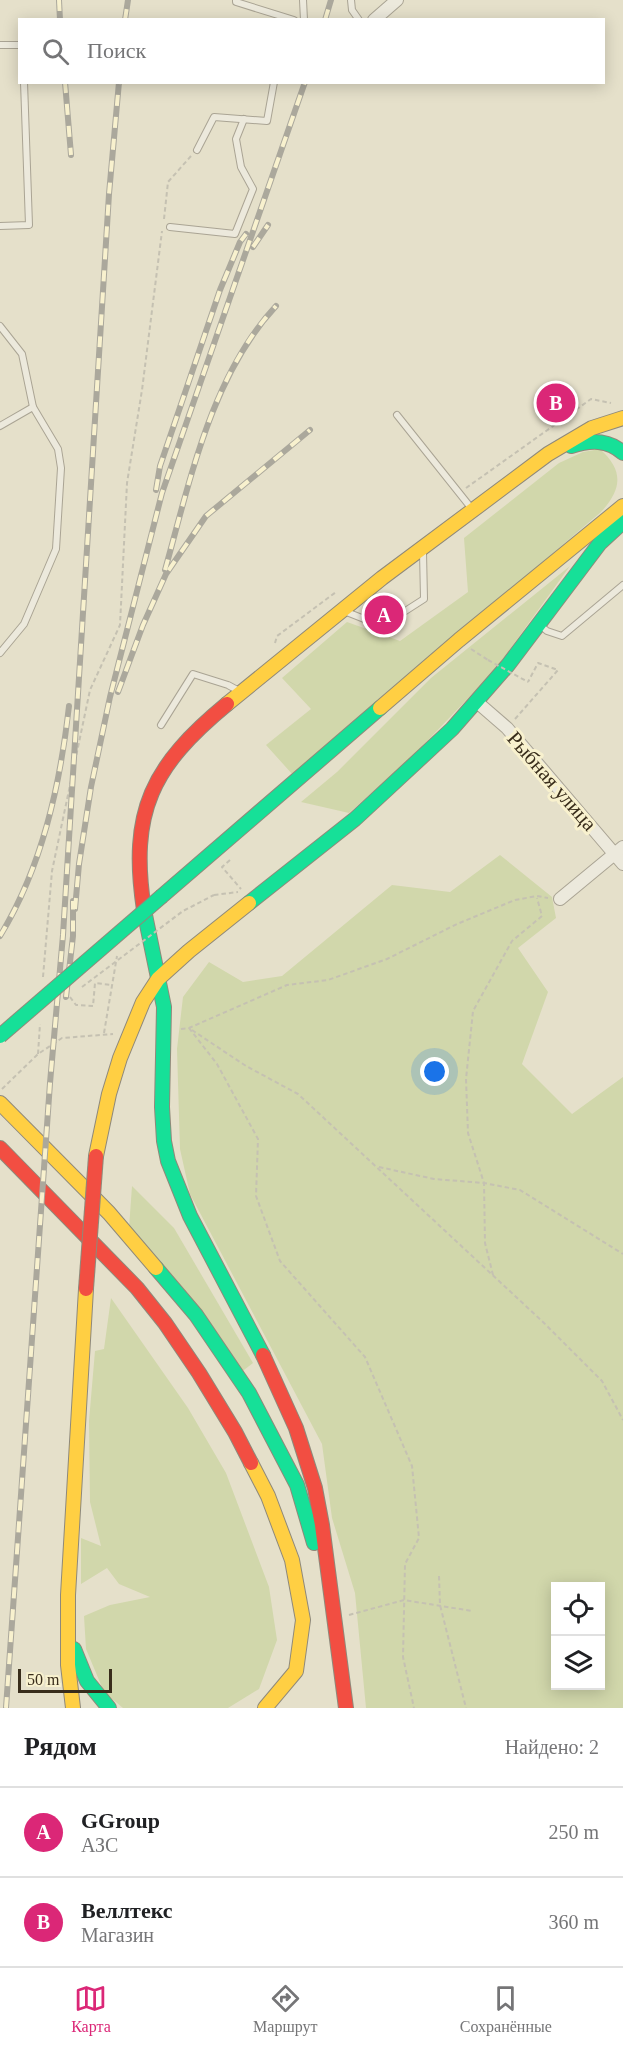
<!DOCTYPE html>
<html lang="ru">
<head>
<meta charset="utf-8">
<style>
  :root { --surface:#fff; --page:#f6f6f6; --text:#202124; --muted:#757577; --line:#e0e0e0; --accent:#db2777 }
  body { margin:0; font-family:"Times New Roman",serif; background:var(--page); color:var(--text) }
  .controls { position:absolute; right:18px; bottom:18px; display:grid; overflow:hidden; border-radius:0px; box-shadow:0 3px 15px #0003 }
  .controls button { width:54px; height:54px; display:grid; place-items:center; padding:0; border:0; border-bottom:2px solid var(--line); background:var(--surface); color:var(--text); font:30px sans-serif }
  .scale { position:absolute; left:18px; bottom:15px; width:94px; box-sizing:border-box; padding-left:6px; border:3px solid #392d1b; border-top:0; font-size:16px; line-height:21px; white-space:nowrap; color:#392d1b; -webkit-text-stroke:4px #f8f1ce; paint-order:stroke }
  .you { position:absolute; left:435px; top:1072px; width:21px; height:21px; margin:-15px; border:4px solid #fff; border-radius:50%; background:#1a73e8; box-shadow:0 0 0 9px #1a73e833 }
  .badge { display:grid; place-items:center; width:39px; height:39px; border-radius:50%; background:var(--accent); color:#fff; font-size:20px; font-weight:700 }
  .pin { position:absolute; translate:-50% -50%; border:3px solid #fff; box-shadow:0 2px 6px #0006 }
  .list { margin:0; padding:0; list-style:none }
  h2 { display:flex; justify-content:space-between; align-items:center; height:78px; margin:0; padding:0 24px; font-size:26px }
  h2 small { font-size:20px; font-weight:400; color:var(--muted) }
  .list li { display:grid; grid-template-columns:39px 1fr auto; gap:18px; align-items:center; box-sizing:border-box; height:90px; padding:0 24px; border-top:2px solid var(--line) }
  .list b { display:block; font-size:22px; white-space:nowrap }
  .list p { margin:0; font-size:20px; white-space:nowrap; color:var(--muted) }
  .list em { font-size:20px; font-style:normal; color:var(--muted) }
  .icon { flex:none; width:33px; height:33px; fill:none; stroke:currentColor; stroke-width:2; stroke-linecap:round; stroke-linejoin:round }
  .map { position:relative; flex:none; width:623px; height:1708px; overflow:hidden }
  .search { position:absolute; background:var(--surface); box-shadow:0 3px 15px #0003; left:18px; right:18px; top:18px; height:66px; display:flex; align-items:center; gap:15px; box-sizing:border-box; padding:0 21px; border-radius:0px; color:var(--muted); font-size:22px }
  .sheet { height:258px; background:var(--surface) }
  nav { display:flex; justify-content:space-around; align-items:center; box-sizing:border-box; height:84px; border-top:2px solid var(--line); background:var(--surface); font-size:16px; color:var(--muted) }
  nav a { display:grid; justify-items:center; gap:3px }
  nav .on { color:var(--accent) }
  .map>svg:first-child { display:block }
  .green { fill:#d1d7ab; fill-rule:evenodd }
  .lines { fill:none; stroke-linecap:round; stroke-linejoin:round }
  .lane-casing { stroke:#aaa494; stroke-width:8 }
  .street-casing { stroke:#aaa494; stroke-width:14 }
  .fast-casing { stroke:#8f897a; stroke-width:16 }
  .slow-casing { stroke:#8f897a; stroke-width:16 }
  .jam-casing { stroke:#8f897a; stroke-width:16 }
  .path { stroke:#c5c1b2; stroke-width:2; stroke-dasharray:4.5 3; stroke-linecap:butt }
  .lane { stroke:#ece9dc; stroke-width:6 }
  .street { stroke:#ece9dc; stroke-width:12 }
  .fast { stroke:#16e098; stroke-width:14 }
  .slow { stroke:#ffcf43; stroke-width:14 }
  .jam { stroke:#f24e42; stroke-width:14 }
  .rail-casing { stroke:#aba89c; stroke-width:6 }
  .rail { stroke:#f8f1ce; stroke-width:4; stroke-dasharray:11; stroke-linecap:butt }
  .fast-bridge-casing { stroke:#8f897a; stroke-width:16; stroke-linecap:butt }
  .jam-bridge-casing { stroke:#8f897a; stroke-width:16; stroke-linecap:butt }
  .path-bridge { stroke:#c5c1b2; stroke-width:2; stroke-dasharray:4.5 3; stroke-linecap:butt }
  .fast-bridge { stroke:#16e098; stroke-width:14 }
  .jam-bridge { stroke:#f24e42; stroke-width:14 }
  .labels { text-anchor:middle; stroke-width:6; stroke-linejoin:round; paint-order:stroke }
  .street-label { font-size:21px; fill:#392d1b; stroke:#f8f1ce }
</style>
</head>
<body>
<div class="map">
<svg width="623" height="1708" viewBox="0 0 623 1708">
  <rect width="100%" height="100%" fill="#e5e0ca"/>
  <g class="green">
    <path d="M600,449c23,21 23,39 1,63l-308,263 -27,-30 45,-36 -29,-31 65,-56 53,19 68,-49 -4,-54 95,-75 24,-11z"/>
    <polygon points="570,566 494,671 411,758 349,813 301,802 337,772 431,678"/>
    <path d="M500,855l52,42 4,21 -38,30 30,44 -26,72 50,50 51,-37v631h-257l-11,-115 -23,-75 -10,-74 -132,-250 -10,-45 -3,-100 6,-52 26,-35 34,20 39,-6 110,-91 58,7zM556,1586h44v100h-44z"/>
    <polygon points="132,1186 174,1228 253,1363 240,1373 129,1228"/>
    <polygon points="111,1298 188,1408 226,1473 269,1587 277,1640 259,1689 228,1708 123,1708 104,1692 86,1649 84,1616 110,1605 150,1597 119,1584 107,1568 81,1584 81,1538 101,1546 90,1502 89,1421 95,1351 104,1349"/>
  </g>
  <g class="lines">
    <g class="lane-casing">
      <g id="lane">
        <polyline points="236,0 236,2 294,20"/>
        <polyline points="303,0 304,20"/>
        <polyline points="351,0 352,10 359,20"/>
        <polyline points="0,45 20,45"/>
        <polyline points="197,150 214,117 267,121 274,82"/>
        <polyline points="0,226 29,225 24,82"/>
        <polyline points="170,227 235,234 253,189 241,167 236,139 244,119"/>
        <polyline points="0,326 22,354 33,407 58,449 61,468 56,549 24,624 0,653"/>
        <polyline points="397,415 472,509"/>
        <polyline points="0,426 33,407"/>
        <polyline points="344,611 382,626 424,599 423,552"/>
        <polyline points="541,626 547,631 562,636 623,585"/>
        <polyline points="161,725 193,674 228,685 239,691"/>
      </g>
    </g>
    <g class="street-casing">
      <g id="street">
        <polyline points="374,20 397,0"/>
        <polyline points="477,702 507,728 623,864"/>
        <polyline points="560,899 623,847"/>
      </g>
    </g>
    <g class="fast-casing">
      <g id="fast">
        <path d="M571,446c19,-6 37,-7 52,7"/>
        <polyline points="162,896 380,708"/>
        <polyline points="249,903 355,819 452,729 508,665 600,543 623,522"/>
        <polyline points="144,910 164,1007 162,1107 164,1141 168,1161 190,1216 263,1355"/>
        <polyline points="156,1268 196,1315 249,1393 297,1485 314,1543"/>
        <polyline points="74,1649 87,1681 109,1708"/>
      </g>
    </g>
    <g class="slow-casing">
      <g id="slow">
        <polyline points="227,704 382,578 548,454 592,428 623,418"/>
        <polyline points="380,708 459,640 623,506"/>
        <polyline points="0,1103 109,1213 156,1268"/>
        <polyline points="96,1156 109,1094 120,1058 143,1002 158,979 189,951 249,903"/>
        <polyline points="251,1463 268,1496 292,1560 303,1620 296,1671 265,1708"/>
        <polyline points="73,1708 68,1665 68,1595 86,1289"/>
      </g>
    </g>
    <g class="jam-casing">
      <g id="jam">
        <path d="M144,910c-15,-99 8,-144 83,-206"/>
        <polyline points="0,1148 137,1288 165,1323 199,1373 235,1432 251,1463"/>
        <polyline points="263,1355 296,1428 315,1488 322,1525 346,1708"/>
      </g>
    </g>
    <g class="path">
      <polyline points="164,219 168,182 191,156"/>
      <polyline points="466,488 591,399 611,403"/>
      <polyline points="275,643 277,636 336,592"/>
      <polyline points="471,649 488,660"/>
      <polyline points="515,719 558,670 538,663 528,682"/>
      <polyline points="230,860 222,867 241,889"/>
      <polyline points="214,895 238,892"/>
      <polyline points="43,977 52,871 90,690 120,625 127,483 142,390 162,231"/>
      <polyline points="70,997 76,1005 93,1006 95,983 112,985"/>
      <polyline points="189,1028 217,1064 258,1139 256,1196 280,1261 365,1357 412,1466 419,1538 405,1564 403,1657 414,1708"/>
      <polyline points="181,1029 189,1028 287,985 328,980 387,959 457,924 515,900 537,896 548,898"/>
      <polyline points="192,1030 246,1066 298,1094 543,1322 602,1381 623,1420"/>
      <polyline points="104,1033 117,956"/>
      <polyline points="38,1054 40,1024"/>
      <polyline points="2,1089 38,1054 62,1038 113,1034"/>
      <polyline points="379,1167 434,1179 484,1183 520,1190 623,1254"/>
      <polyline points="493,1275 485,1243 484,1183 468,1133 466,1079 473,1011 512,941 542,916 537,898"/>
      <polyline points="439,1576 440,1605 466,1708"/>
      <polyline points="349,1615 404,1600 472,1611"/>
    </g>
    <use href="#lane" class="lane"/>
    <use href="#street" class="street"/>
    <use href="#fast" class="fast"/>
    <use href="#slow" class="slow"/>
    <use href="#jam" class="jam"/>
    <g class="rail-casing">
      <g id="rail">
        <polyline points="59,0 60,20"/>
        <polyline points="125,20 128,0"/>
        <polyline points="325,20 331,0"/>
        <polyline points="65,82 71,155"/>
        <polyline points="253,247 268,225"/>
        <polyline points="156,490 160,466 220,290 240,242 246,234"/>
        <path d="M165,570c25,-89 46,-194 111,-264"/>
        <polyline points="118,692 143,625 166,574 206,516 310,430"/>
        <polyline points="75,909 79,864 91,787 110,697 162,493 305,82"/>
        <path d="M0,936c42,-69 60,-150 69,-230"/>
        <polyline points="66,997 73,936 73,901"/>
        <polyline points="6,1708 50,1083 63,935 109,194 119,82"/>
      </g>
    </g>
    <use href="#rail" class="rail"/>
    <g class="fast-bridge-casing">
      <polyline id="fast-bridge" points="0,1036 162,896"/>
    </g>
    <g class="jam-bridge-casing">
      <polyline id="jam-bridge" points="86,1289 96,1156"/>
    </g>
    <g class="path-bridge">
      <polyline points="488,660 528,682"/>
      <polyline points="82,987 183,911 214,895"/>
    </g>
    <use href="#fast-bridge" class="fast-bridge"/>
    <use href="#jam-bridge" class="jam-bridge"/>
  </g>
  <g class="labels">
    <g class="street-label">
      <text transform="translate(552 781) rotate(49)" y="7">Рыбная улица</text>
    </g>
  </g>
</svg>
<div class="controls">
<button><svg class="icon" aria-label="locate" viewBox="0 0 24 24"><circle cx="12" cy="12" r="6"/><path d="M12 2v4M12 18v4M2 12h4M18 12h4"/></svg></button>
<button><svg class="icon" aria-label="layers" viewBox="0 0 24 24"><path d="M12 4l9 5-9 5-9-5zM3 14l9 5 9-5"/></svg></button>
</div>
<div class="scale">50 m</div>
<div class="you"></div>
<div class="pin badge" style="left:384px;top:615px">A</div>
<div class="pin badge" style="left:556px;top:403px">B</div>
<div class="search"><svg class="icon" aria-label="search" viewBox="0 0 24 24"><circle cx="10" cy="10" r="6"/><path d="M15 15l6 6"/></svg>Поиск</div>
</div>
<section class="sheet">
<h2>Рядом<small>Найдено: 2</small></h2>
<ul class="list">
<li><span class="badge">A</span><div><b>GGroup</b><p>АЗС</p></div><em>250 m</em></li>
<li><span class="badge">B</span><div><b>Веллтекс</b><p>Магазин</p></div><em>360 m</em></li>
</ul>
</section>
<nav>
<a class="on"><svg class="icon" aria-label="map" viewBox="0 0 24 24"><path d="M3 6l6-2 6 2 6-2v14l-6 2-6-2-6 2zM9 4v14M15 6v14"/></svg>Карта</a>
<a><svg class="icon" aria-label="directions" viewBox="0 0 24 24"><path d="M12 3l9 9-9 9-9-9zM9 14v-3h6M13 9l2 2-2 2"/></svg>Маршрут</a>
<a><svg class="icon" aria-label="saved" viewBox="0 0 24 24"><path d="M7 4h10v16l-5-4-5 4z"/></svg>Сохранённые</a>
</nav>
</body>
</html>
